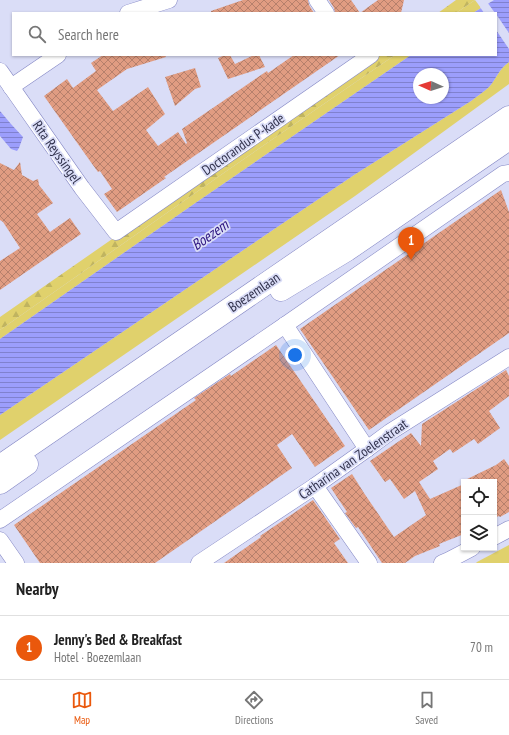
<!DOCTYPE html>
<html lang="en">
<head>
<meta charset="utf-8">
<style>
  :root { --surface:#fff; --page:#f2f2f2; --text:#222; --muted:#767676; --line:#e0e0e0; --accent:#ea580c }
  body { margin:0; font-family:"PT Sans Narrow",sans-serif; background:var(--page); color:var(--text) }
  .controls { position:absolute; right:12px; bottom:12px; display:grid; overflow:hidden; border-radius:0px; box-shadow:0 1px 3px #0004 }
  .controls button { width:36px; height:36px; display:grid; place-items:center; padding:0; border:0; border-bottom:1px solid var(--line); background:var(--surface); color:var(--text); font:20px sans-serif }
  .compass { position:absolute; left:413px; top:68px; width:36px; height:36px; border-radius:50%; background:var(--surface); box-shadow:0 1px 3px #0004; rotate:273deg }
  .you { position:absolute; left:295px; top:355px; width:14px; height:14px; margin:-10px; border:3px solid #fff; border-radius:50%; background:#1a73e8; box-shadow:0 0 0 6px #1a73e833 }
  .badge { display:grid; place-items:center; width:26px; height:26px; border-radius:50%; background:var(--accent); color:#fff; font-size:13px; font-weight:700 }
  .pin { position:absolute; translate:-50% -33px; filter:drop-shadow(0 1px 2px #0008) }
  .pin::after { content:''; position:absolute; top:21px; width:14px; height:12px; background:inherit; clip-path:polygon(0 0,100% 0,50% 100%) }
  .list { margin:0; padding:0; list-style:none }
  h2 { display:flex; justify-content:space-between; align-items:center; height:52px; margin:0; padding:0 16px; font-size:17px }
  h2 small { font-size:13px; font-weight:400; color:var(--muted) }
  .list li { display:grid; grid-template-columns:26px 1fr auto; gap:12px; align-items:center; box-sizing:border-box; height:64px; padding:0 16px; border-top:1px solid var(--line) }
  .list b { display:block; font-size:15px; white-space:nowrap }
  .list p { margin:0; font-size:13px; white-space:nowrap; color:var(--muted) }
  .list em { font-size:13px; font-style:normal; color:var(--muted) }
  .icon { flex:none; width:22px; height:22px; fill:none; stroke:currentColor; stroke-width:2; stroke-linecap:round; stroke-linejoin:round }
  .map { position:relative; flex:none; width:509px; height:563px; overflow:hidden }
  .search { position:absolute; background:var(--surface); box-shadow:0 1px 3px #0004; left:12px; right:12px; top:12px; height:44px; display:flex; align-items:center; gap:10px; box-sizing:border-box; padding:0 14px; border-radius:0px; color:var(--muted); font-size:15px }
  .sheet { height:116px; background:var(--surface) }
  nav { display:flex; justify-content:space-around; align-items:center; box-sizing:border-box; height:56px; border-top:1px solid var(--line); background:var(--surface); font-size:11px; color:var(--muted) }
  nav a { display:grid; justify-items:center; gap:2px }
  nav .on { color:var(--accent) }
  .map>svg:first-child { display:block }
  .grass { fill:#e0d16c }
  .forest { fill:url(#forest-firs) }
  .water { fill:url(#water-rules); fill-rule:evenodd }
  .pier { fill:#daddf7 }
  .building { fill:url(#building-cross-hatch) }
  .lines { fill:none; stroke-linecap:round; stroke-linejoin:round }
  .minor-casing { stroke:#8588c5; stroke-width:17 }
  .secondary-casing { stroke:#8588c5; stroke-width:23 }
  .minor { stroke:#fff; stroke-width:16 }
  .secondary { stroke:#fff; stroke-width:22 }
  .labels { text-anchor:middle; stroke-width:3.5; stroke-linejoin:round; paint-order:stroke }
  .street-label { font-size:14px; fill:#30314b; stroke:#daddf7 }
  .water-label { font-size:15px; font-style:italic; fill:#2a117e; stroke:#daddf7 }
</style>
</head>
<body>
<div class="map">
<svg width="509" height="563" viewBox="0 0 509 563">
  <defs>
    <pattern id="forest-firs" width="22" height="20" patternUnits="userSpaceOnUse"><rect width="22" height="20" fill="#e0d16c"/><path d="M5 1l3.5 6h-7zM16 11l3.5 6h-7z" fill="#c0b45f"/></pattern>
    <pattern id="water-rules" width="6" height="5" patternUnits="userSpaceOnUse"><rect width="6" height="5" fill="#9c9efc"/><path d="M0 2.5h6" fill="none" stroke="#8081ce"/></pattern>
    <pattern id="building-cross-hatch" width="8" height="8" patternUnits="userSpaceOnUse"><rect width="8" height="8" fill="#e09c82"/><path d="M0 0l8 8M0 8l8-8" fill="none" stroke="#b6806c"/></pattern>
  </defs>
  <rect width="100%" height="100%" fill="#daddf7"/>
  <g class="grass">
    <polygon points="475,0 481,8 473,13 456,13"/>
    <polygon points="395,55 411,55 194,204 0,339 0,330 228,170"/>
    <path d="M509,62v22l-154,112 -355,244v-25l354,-240 117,-74c6,-5 13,-9 18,-14 8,-9 9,-17 20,-25z"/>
    <polygon points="509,545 509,563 476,563 477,562"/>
  </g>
  <g class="forest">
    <polygon points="456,0 475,0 456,13 438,13"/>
    <polygon points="377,55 395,55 228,170 0,330 0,317"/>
  </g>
  <g class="water">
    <path d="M494,0h15v62c-11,8 -12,16 -20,25 -5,5 -12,9 -18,14l-117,74 -354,240v-76l194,-135 217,-149h85v-42h-23zM419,74h24v24h-24z"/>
    <polygon points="0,111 11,124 23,137 19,148 17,151 11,149 0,136"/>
  </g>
  <g class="pier">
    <polygon points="487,2 495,13 484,13 480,7"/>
    <polygon points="496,14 509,33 509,49 496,30"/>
  </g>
  <g class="building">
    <polygon points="243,0 308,0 309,5 314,13 211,13 211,11"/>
    <polygon points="329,0 351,0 360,13 378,0 404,0 401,13 335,13 334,8"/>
    <polygon points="103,55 165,55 166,57 127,69 97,90 113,111 148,87 165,114 146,130 158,146 178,132 186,144 187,143 182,129 267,71 268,73 294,55 340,55 164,177 166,178 117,212 104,194 112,189 100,171 98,172 90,161 44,96 67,79 73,88 96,71 91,63"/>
    <polygon points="225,55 230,55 235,64 254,55 259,55 265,67 228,79 218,58"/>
    <polygon points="195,68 201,87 195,89 175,106 165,77"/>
    <polygon points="20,162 22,175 33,181 38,179 39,185 53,203 37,214 50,232 70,218 81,234 0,290 0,261 20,248 3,222 0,220 0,163 14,170"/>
    <polygon points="501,190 509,212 509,333 369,430 300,329"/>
    <polygon points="276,345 345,446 315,467 292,434 277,445 292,468 155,563 40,563 14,525 196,400 194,398 230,374 231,376"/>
    <polygon points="506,370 509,376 509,396 489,411 500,428 478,444 474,439 453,453 450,449 433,461 438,469 419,482 430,499 464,484 464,534 439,544 440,546 415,556 405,563 382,563 358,527 356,528 345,513 347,512 331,488 352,474 364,493 394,537 426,515 415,491 404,499 390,479 385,482 370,461 411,433 421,446 422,424"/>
    <polygon points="504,459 509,466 509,512 500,517 499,516 494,518 494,482 461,482 496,465"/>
    <polygon points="313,500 340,539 334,543 348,563 224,563 261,537 260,536"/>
  </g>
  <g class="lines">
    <g class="minor-casing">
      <g id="minor">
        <polyline points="317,0 326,13"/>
        <polyline points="128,13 169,0"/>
        <polyline points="0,71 82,188 116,232 371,55"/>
        <polyline points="11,87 58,55"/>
        <polyline points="285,325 367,449"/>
        <polyline points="315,486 369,563"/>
        <polyline points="0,520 285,325 503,174 509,173"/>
        <polyline points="494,537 509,529"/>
        <polyline points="0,540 16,563"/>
        <polyline points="199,563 315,486 367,449 390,432 509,357"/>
        <polyline points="442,563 449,560 472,548"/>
      </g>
    </g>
    <g class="secondary-casing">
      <g id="secondary">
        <polyline points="281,290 347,250 509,139"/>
        <polyline points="0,466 509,117"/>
        <polyline points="0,483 27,464"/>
      </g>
    </g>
    <use href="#minor" class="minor"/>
    <use href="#secondary" class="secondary"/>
  </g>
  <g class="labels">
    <g class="street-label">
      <text transform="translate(243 144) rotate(-35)" y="5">Doctorandus P-kade</text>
      <text transform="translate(57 152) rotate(55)" y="5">Rita Reyssingel</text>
      <text transform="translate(254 292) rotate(-34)" y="5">Boezemlaan</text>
      <text transform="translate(353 459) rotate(-35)" y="5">Catharina van Zoelenstraat</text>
    </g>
    <g class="water-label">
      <text transform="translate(210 235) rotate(-35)" y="5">Boezem</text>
    </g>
  </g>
</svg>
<div class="controls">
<button><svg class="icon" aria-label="locate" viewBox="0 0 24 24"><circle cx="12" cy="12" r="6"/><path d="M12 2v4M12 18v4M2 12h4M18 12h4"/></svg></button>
<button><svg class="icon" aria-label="layers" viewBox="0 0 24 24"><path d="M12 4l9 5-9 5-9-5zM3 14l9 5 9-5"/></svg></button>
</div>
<svg class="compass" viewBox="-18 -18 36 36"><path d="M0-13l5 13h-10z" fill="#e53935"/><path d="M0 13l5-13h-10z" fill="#767676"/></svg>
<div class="you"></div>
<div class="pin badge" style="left:411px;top:260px">1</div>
<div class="search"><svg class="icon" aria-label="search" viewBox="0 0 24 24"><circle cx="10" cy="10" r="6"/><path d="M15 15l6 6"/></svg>Search here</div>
</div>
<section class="sheet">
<h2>Nearby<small></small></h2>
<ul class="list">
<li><span class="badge">1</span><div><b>Jenny's Bed &amp; Breakfast</b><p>Hotel · Boezemlaan</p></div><em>70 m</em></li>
</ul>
</section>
<nav>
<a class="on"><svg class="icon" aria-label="map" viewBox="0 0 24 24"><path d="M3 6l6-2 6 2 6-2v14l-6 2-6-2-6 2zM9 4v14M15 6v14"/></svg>Map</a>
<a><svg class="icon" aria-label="directions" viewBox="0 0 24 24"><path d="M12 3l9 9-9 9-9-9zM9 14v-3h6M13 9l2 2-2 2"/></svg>Directions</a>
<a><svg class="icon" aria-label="saved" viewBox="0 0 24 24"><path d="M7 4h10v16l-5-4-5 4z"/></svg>Saved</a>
</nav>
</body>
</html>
